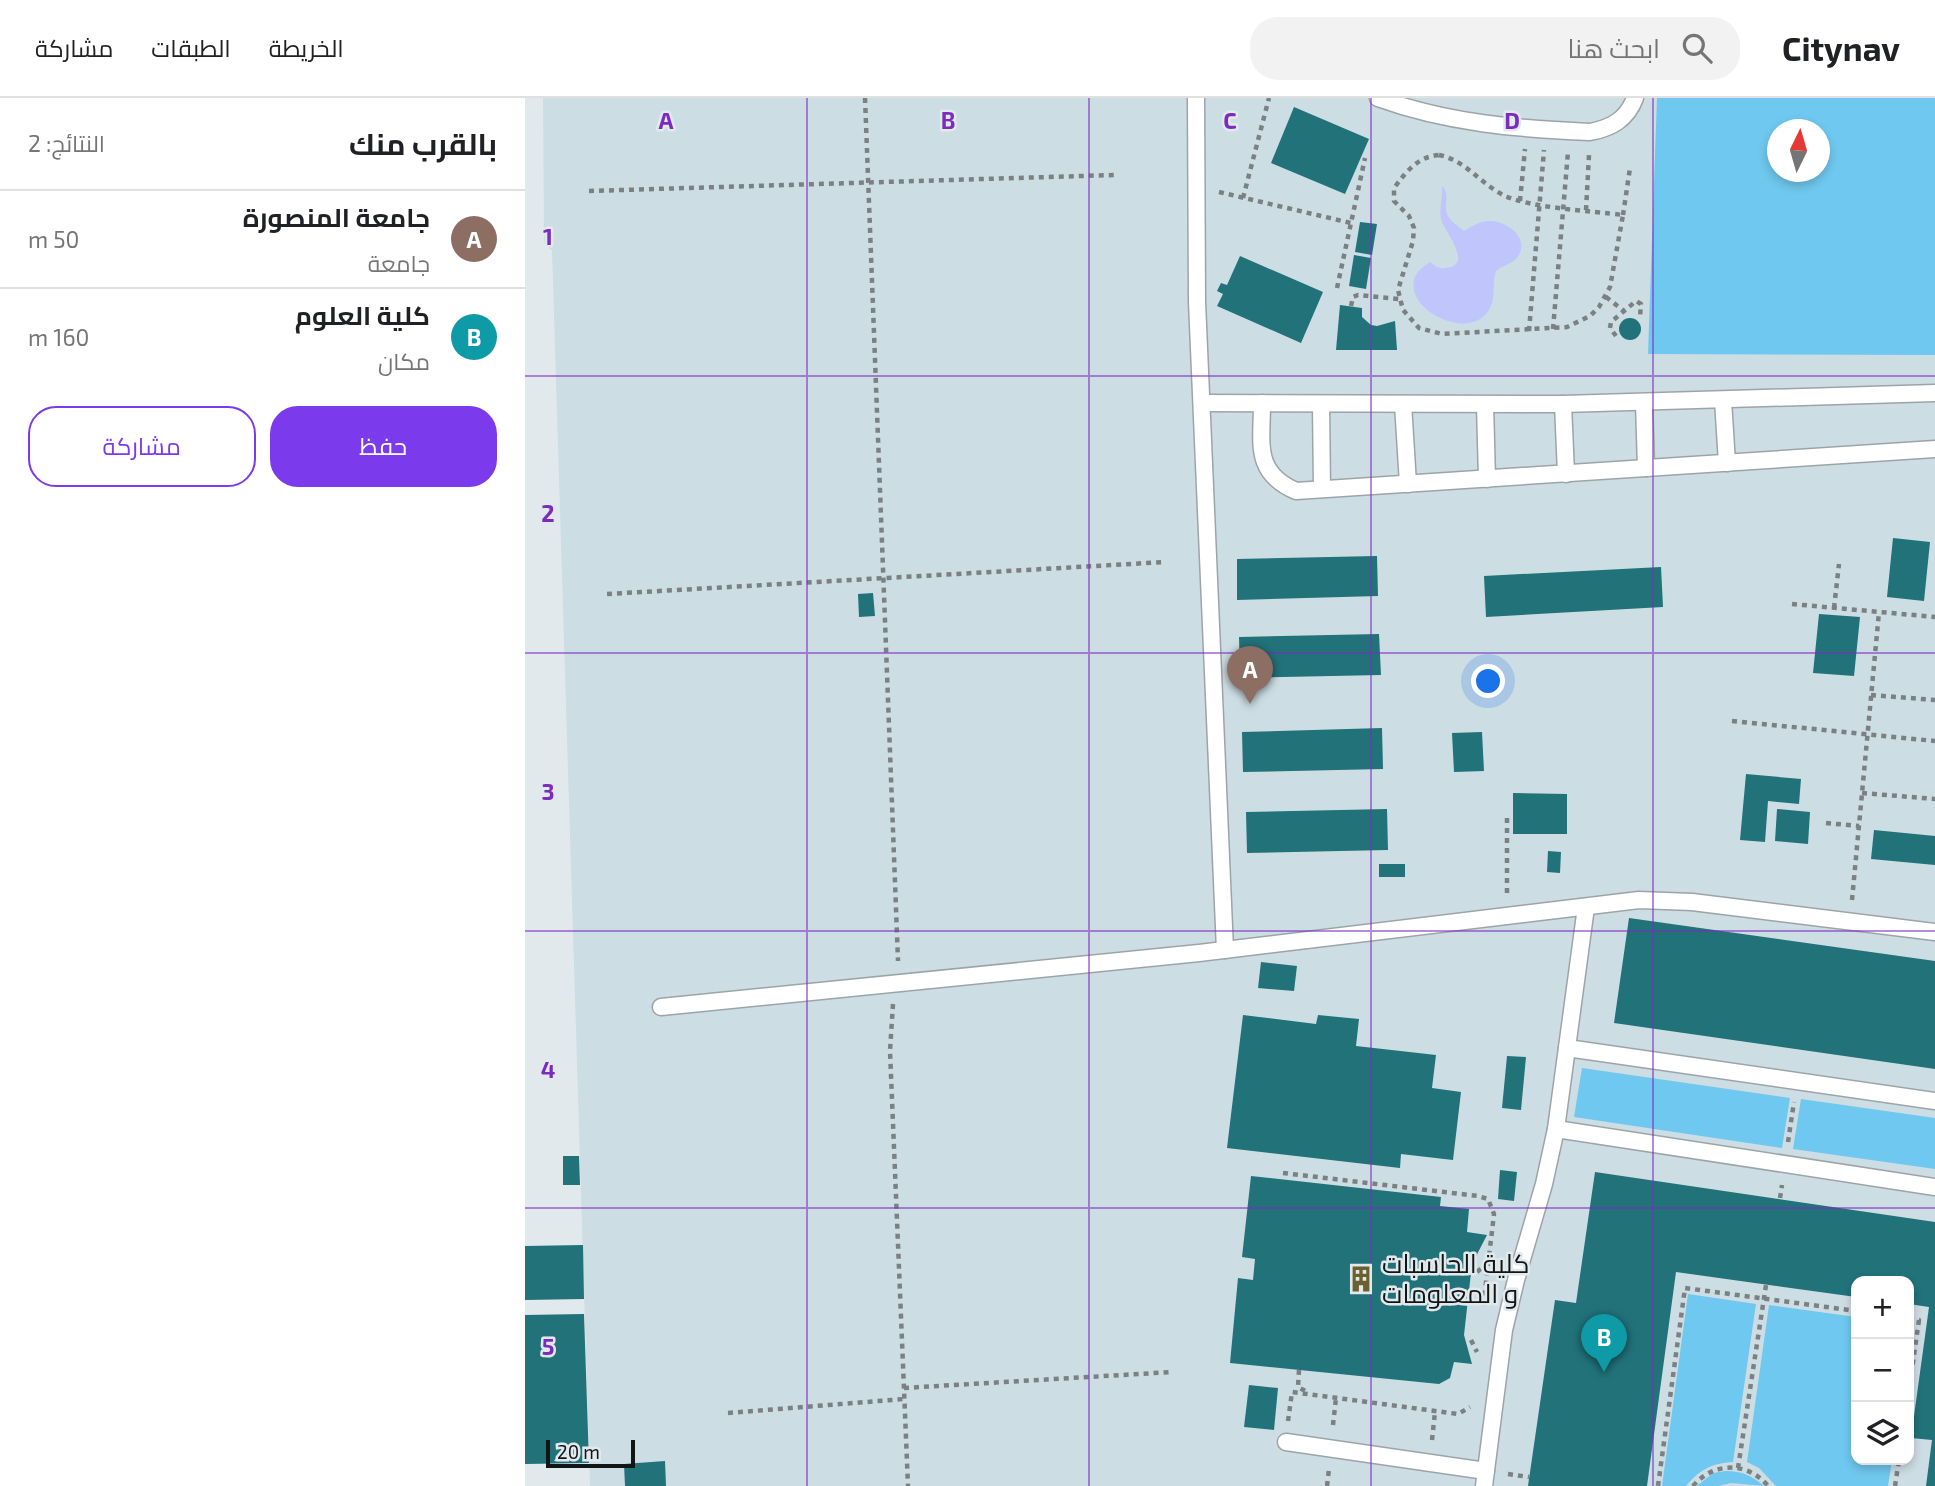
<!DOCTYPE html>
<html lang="ar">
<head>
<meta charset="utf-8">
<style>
  :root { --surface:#fff; --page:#f2f2f2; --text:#202124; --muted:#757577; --line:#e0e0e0; --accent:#7c3aed }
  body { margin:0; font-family:"Exo 2",Cairo,sans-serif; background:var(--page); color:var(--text); direction:rtl }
  .controls { position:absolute; right:21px; bottom:21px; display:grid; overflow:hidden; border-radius:14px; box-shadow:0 4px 10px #0003 }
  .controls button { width:63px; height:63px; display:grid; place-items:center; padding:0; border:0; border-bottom:2px solid var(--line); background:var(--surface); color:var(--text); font:35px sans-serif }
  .compass { position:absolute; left:1242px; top:21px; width:63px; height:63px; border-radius:50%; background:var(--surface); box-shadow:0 4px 10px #0003; rotate:5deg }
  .scale { position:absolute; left:21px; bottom:18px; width:89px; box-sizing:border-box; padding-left:7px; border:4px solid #121516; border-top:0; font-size:19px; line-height:24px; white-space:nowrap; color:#121516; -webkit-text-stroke:5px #e2e9ed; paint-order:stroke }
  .you { position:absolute; left:964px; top:584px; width:24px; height:24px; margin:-18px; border:5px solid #fff; border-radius:50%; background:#1a73e8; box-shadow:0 0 0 10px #1a73e833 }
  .badge { display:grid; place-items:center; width:46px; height:46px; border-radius:50%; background:var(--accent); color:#fff; font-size:23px; font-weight:700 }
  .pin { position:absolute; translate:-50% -58px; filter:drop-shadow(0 2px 4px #0008) }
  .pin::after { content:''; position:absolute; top:37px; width:24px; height:21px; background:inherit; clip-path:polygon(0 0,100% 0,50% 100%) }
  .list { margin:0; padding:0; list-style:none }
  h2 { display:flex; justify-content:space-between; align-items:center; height:91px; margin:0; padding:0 28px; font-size:30px }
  h2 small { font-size:23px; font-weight:400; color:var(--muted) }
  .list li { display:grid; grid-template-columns:46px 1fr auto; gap:21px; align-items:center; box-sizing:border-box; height:98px; padding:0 28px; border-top:2px solid var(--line) }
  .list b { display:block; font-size:26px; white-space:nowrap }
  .list p { margin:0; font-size:23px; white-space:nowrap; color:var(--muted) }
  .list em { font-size:23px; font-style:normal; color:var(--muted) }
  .actions { display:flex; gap:14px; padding:21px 28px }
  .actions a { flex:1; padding:16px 0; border:2px solid var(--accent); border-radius:28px; text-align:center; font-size:24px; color:var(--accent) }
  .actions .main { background:var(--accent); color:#fff }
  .icon { flex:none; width:38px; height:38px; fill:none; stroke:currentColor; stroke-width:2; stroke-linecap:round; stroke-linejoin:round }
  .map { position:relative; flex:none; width:1410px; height:1388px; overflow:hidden; direction:ltr }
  header { display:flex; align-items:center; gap:42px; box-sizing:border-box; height:98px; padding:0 35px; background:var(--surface); border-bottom:2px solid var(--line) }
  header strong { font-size:33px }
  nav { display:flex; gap:38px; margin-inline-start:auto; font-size:24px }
  .search { width:490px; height:63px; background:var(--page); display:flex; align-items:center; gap:18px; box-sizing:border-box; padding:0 24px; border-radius:28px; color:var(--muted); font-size:26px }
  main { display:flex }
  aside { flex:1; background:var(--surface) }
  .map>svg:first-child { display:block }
  .built { fill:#cddde4; fill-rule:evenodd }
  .green { fill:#6fc8ef; fill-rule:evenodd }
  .water { fill:#c0c5fc }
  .building { fill:#217279 }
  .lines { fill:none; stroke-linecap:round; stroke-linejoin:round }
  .lane-casing { stroke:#9da4a8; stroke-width:19 }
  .path { stroke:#7b8083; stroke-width:4.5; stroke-dasharray:5 5; stroke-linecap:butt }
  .lane { stroke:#fff; stroke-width:16 }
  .grid { fill:none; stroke:#7b2cbf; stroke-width:2; stroke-opacity:0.55 }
  .labels { text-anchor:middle; stroke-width:5; stroke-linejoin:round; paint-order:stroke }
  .poi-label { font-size:26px; fill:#121516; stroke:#e2e9ed; text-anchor:start }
  .grid-label { font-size:23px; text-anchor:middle; font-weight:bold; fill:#7b2cbf; stroke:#e2e9ed; stroke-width:5; stroke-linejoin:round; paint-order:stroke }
</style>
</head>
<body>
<header>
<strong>Citynav</strong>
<div class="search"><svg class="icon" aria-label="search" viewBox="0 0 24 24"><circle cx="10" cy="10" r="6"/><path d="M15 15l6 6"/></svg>ابحث هنا</div>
<nav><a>الخريطة</a><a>الطبقات</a><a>مشاركة</a></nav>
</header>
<main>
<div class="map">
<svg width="1410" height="1388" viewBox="0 0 1410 1388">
  <rect width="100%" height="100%" fill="#e2e9ed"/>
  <path class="built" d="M18,0h1392v1388h-1345l-38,-1235 -8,-8zM1252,32h42v42h-42zM1331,1183h53v179h-53z"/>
  <g class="green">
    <path d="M1132,0h278v257l-287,-1zM1252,32h42v42h-42z"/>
    <polygon points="1057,970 1265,1000 1257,1050 1049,1019"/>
    <polygon points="1276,1001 1410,1020 1410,1071 1268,1051"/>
    <path d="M1163,1196l68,10 -23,158c-21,1 -34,8 -47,24h-24z"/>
    <polygon points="1244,1207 1331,1219 1331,1362 1367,1362 1363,1388 1251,1388 1234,1370 1222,1364"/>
    <path d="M1201,1373c16,0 26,5 38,15l-33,-3 -13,3h-21l16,-13z"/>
  </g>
  <path class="water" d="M917,88c9,9 1,17 5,28 3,7 11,12 17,17 8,-5 16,-10 26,-10 19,0 42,20 26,38 -6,6 -13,6 -20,12 -4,11 0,25 -6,37 -18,36 -88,2 -75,-31 3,-7 9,-11 15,-15 5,4 8,7 15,6 31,-2 -2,-38 -4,-49 -2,-12 2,-23 1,-33z"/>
  <g class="building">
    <polygon points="769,9 844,41 820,96 746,65"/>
    <polygon points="835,124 852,126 847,157 830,154"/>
    <polygon points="829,157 846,160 841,191 824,188"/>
    <polygon points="715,158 798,194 776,245 692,208 698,196 692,193 696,185 702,187"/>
    <polygon points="815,207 837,210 837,219 846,227 852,228 870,223 872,252 811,252"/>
    <circle cx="1105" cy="231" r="11"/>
    <polygon points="1368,440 1405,444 1399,503 1362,499"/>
    <polygon points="852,458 853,498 712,502 712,461"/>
    <polygon points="1136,469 1138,509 961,519 959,478"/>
    <polygon points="348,495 350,518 334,519 333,496"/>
    <polygon points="1294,516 1335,519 1329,578 1288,575"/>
    <polygon points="854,536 856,577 715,580 714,539"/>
    <polygon points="857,630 858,671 718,674 717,634"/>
    <polygon points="957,634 959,673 929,674 927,635"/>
    <polygon points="1221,676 1276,681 1274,706 1243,703 1240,744 1215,742"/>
    <polygon points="988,695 1042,696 1042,736 988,736"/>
    <polygon points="862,711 863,752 722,755 721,714"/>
    <polygon points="1252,711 1285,714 1283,746 1250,743"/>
    <polygon points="1349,732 1410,738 1410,767 1346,761"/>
    <polygon points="1023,753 1036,754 1035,775 1022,774"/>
    <rect x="854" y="766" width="26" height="13"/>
    <polygon points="1104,820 1410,863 1410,971 1089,925"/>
    <polygon points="736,864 772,868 769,893 733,890"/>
    <polygon points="718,917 791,926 793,917 834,921 831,948 911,957 907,990 936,994 928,1062 876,1056 875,1070 702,1050"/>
    <polygon points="982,958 1001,959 996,1012 977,1010"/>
    <polygon points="38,1058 54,1058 55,1087 38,1087"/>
    <polygon points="975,1072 992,1074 989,1103 973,1101"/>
    <polygon points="1070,1074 1410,1124 1410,1388 1401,1388 1407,1342 1386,1340 1404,1209 1384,1206 1384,1183 1331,1183 1331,1199 1151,1174 1122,1388 1003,1388 1030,1202 1051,1205"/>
    <polygon points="726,1078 916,1099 915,1108 944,1111 942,1134 962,1137 947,1166 939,1237 947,1266 929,1264 925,1280 914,1286 705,1265 713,1180 728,1182 730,1161 717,1159"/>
    <polygon points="58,1147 59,1201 0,1202 0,1148"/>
    <polygon points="59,1216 64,1365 0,1366 0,1217"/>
    <polygon points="724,1287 753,1290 749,1332 719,1329"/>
    <polygon points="140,1363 141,1388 100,1388 99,1366"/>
  </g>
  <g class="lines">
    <g class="lane-casing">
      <g id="lane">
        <polyline points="671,0 672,204 700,852"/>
        <path d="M853,0c69,25 140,31 212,34 22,-4 37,-13 45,-34"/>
        <polyline points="1198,302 1202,365"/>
        <polyline points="677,305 1038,306 1410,295"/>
        <path d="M737,305c0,40 -9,69 34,88l639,-42"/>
        <polyline points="1119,305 1121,370"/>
        <polyline points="796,306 797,391"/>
        <polyline points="878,306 883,386"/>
        <polyline points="1038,306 1041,376"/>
        <polyline points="960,307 962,381"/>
        <polyline points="136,909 674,855 1114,802 1167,804 1410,834"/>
        <polyline points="1042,950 1410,1003"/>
        <polyline points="1031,1031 1410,1089"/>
        <polyline points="761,1344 961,1373"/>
        <polyline points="959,1388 979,1232 991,1182 1019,1086 1031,1031 1061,809"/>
      </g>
    </g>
    <g class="path">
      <polyline points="340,0 373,863"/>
      <path d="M914,57c26,5 41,28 64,40 26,13 89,16 120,20l-13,72 -11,20 -9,9 -23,11 -125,7 -23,-6 -16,-18 -5,-20 15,-49 1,-13 -5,-12 -15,-15v-13c13,-17 23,-31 45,-33z"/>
      <polyline points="64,93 589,77"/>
      <polyline points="694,94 826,125"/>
      <polyline points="718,100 744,0"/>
      <polyline points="995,103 1000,51"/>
      <polyline points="1061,112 1064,57"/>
      <polyline points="1098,117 1105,70"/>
      <polyline points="812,190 840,60"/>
      <polyline points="1081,199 1099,213"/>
      <polyline points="826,208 828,199 833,197 874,201"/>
      <polyline points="1028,231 1043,54"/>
      <polyline points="1004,233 1019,52"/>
      <polyline points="1091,238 1085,230 1086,224 1111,203 1116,206 1115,219"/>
      <polyline points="82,496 640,464"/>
      <polyline points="1267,506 1410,519"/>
      <polyline points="1309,510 1314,466"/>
      <polyline points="1346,597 1410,602"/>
      <polyline points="1207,623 1410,643"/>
      <polyline points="1337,695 1410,701"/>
      <polyline points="1301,725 1334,728"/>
      <polyline points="982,795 982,716"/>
      <polyline points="1327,802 1354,514"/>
      <polyline points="368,906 365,953 383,1388"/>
      <polyline points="1263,1044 1269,1004"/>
      <polyline points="758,1075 953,1098 963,1101 969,1116 958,1210"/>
      <polyline points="1255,1100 1257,1087"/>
      <polyline points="952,1174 962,1165"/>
      <polyline points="1384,1221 1394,1222 1384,1292"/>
      <polyline points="946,1242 952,1254"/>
      <polyline points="774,1272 773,1289 784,1295"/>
      <polyline points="379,1290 647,1274"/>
      <polyline points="203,1315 379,1301"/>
      <polyline points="763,1323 767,1294 933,1316 945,1309"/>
      <polyline points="808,1327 811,1300"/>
      <polyline points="907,1342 910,1314"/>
      <polyline points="1213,1370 1241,1187"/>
      <polyline points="983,1376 1004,1379"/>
      <polyline points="802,1388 804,1371"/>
      <polyline points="1133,1388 1160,1190 1331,1213"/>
      <path d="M1168,1388c20,-24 54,-25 75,0"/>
      <polyline points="1370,1388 1374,1362"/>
    </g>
    <use href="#lane" class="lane"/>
  </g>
  <path class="grid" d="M282,0v1388M564,0v1388M846,0v1388M1128,0v1388M0,278h1410M0,555h1410M0,833h1410M0,1110h1410"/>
  <defs>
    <g id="building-bare" transform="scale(2.1)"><path d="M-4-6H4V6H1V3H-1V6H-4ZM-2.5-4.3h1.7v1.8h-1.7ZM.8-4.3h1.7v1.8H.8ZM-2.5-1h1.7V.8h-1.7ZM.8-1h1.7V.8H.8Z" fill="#6b612e" stroke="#e2e9ed" stroke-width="2.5" paint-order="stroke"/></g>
  </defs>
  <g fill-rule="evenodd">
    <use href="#building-bare" x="836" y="1181"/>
  </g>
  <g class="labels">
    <g class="poi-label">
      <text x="857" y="1175">كلية الحاسبات<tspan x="857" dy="30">و المعلومات</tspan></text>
    </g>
  </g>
  <g class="grid-label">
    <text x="141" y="31">A</text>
    <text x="423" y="31">B</text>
    <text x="705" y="31">C</text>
    <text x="987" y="31">D</text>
    <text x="23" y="147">1</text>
    <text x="23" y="424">2</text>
    <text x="23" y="702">3</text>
    <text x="23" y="980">4</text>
    <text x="23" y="1257">5</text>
  </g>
</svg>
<div class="controls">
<button>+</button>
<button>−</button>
<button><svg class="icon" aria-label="layers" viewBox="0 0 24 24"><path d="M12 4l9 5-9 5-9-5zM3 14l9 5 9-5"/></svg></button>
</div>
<svg class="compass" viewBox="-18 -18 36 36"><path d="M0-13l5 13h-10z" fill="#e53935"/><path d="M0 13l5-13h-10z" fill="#757577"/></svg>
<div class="scale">20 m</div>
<div class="you"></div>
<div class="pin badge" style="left:725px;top:606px;background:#8d6e63">A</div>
<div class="pin badge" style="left:1079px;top:1274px;background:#0f9aa8">B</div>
</div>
<aside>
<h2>بالقرب منك<small>النتائج: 2</small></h2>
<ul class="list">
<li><span class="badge" style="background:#8d6e63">A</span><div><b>جامعة المنصورة</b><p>جامعة</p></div><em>50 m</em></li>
<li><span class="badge" style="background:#0f9aa8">B</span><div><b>كلية العلوم</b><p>مكان</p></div><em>160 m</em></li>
</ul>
<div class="actions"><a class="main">حفظ</a><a>مشاركة</a></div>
</aside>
</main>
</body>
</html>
